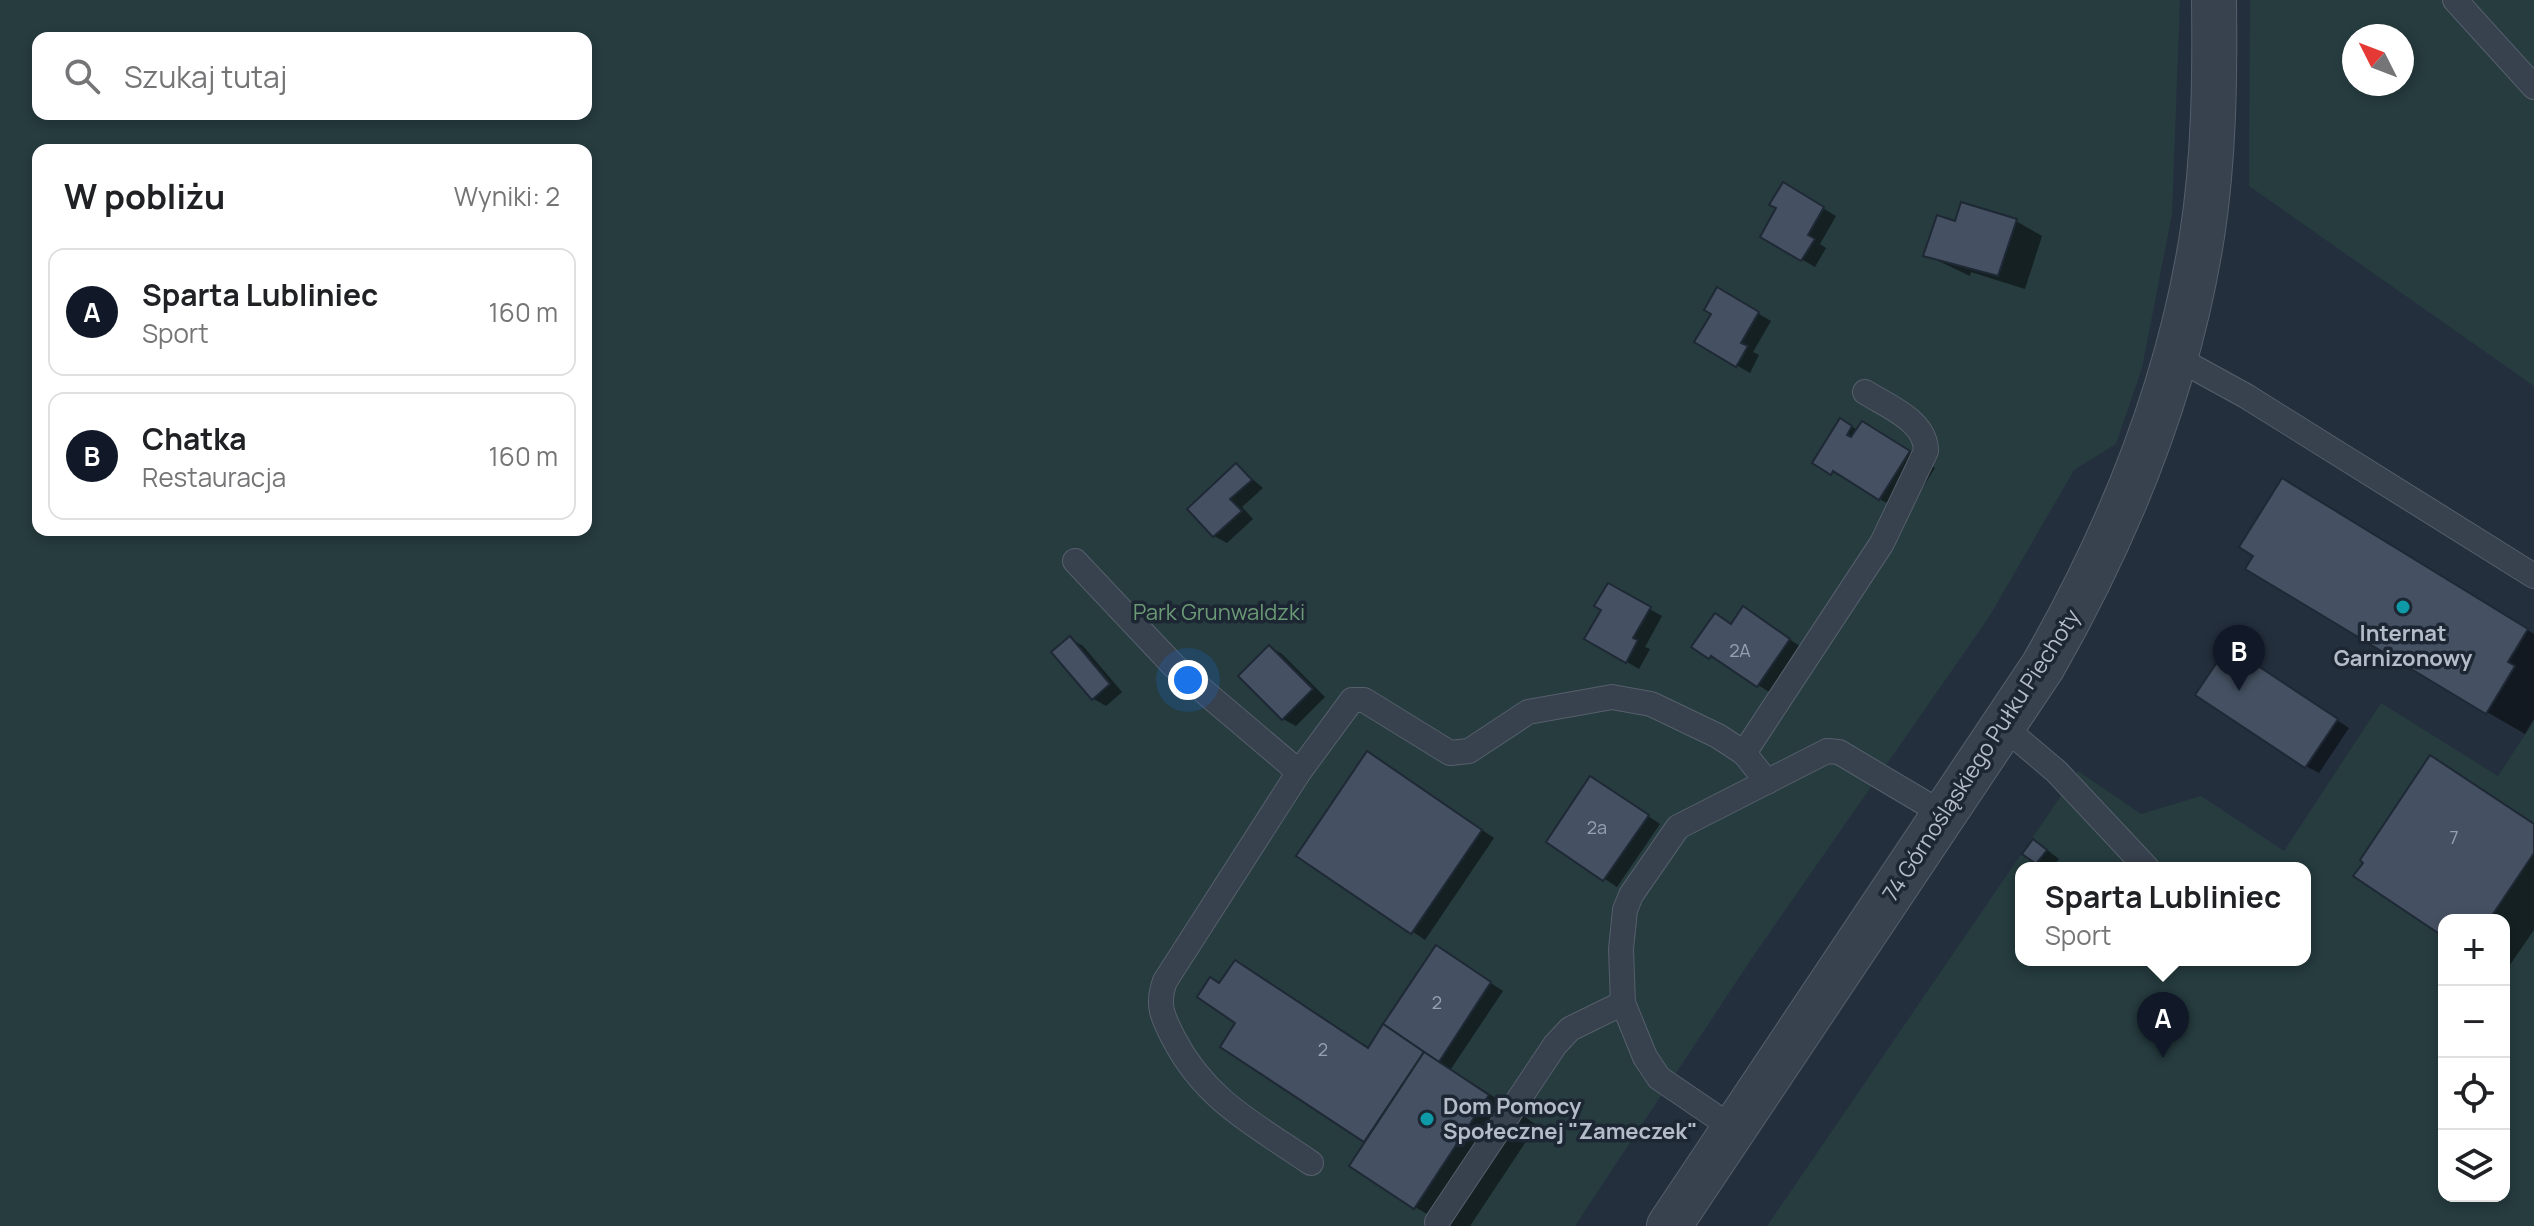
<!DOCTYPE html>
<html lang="pl">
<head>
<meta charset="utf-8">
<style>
  :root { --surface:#fff; --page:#f6f6f6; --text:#202124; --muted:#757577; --line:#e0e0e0; --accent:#111827 }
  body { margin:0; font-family:Manrope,sans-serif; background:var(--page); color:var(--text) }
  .controls { position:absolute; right:24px; bottom:24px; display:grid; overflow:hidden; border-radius:16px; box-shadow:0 4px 12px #0003 }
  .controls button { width:72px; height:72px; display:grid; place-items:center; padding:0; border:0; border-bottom:2px solid var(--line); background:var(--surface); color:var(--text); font:40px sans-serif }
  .compass { position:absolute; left:2342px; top:24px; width:72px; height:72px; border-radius:50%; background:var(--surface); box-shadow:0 4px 12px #0003; rotate:312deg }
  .you { position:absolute; left:1188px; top:680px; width:28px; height:28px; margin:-20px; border:6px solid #fff; border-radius:50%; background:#1a73e8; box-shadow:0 0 0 12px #1a73e833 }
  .badge { display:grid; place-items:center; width:52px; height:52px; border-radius:50%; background:var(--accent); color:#fff; font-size:26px; font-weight:700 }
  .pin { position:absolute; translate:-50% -66px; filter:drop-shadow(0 2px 4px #0008) }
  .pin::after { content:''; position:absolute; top:42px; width:28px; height:24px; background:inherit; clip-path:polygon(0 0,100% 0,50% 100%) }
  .popup { position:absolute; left:2015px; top:862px; width:296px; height:104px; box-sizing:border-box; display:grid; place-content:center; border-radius:16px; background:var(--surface); filter:drop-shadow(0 2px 6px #0005); font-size:26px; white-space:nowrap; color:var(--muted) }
  .popup b { font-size:30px; color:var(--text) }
  .popup::after { content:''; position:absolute; left:50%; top:100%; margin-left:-16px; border:16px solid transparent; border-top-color:var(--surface) }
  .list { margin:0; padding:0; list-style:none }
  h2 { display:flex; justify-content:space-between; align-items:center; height:104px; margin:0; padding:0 32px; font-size:34px }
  h2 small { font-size:26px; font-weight:400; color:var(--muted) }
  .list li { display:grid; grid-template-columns:52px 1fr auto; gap:24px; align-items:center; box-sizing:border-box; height:128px; margin:0 16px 16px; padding:0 16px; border:2px solid var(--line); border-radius:16px }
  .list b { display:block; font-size:30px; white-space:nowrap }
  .list p { margin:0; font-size:26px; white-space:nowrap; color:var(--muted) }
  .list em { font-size:26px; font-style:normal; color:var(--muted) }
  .icon { flex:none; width:44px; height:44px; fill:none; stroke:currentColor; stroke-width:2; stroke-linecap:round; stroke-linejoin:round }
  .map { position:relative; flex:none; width:2534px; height:1226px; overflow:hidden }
  .search { position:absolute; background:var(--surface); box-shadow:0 4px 12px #0003; left:32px; top:32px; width:560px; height:88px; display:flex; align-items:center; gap:20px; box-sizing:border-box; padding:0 28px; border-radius:16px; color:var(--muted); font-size:30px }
  .panel { position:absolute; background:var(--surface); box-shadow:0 4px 12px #0003; left:32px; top:144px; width:560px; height:392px; border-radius:16px }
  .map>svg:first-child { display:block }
  .green { fill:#263c3f; fill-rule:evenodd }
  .shadow { fill:#0007 }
  .building { fill:#455162; stroke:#1f2835; stroke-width:2 }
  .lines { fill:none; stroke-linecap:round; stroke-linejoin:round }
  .service-casing { stroke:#565f6c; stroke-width:26 }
  .minor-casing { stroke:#565f6c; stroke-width:46 }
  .service { stroke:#38414e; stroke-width:24 }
  .minor { stroke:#38414e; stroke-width:44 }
  .culture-dot { fill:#0f9aa8; stroke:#1d2633; stroke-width:3 }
  .labels { text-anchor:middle; stroke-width:7; stroke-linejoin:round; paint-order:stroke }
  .number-label { font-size:18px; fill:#98a1af }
  .park-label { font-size:22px; fill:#6b9a76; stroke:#1d2633 }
  .poi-label { font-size:22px; font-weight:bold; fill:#b4bcc9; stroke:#1d2633 }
  .street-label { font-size:22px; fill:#b4bcc9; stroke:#1d2633 }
</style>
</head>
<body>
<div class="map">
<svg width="2534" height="1226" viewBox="0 0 2534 1226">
  <rect width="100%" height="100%" fill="#242f3e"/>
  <g class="green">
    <path d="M0,0h2180l-8,214 -30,154 -26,76 -42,26 -85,147 -237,341 -177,268h-1575zM38,38h548v76h-548zM38,150h548v380h-548z"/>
    <path d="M2250,0h284v386l-285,-200zM2354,36h48v48h-48z"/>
    <path d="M2381,703l117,73 36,-55v505h-767l311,-455 63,43 60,-18 83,55zM2021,868h284v92h-284zM2444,920h60v276h-60z"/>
  </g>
  <g class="shadow">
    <polygon points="1784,185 1836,216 1820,244 1826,248 1815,267 1762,236 1779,208"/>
    <polygon points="2016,221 2042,236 2025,289 1971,272 1970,276 1926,255 1956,223"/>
    <polygon points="1718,290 1771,321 1753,352 1759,355 1750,373 1697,342 1714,313"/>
    <polygon points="1841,421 1858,430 1889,438 1935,468 1906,514 1815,462"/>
    <polygon points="1236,465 1263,488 1242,507 1253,519 1227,543 1214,536"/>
    <polygon points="2321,502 2534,634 2534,719 2525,734 2487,712"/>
    <polygon points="1609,586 1662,616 1645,647 1650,649 1639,669 1587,638 1604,610"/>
    <polygon points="1743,609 1815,656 1784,701 1694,646 1732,625"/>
    <polygon points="1070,639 1083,646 1122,692 1106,706 1094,699"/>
    <polygon points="1270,647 1282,654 1325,697 1296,726 1283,719"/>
    <polygon points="2241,656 2349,728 2319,773 2306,766"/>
    <polygon points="2431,758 2534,823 2534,930 2505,972 2504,920 2444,920 2444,935"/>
    <polygon points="1380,761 1494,838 1425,940 1299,855"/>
    <polygon points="1604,786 1660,824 1617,887 1549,841"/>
    <polygon points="2046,849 2059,859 2051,868 2025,854"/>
    <polygon points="1436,947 1503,991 1451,1069 1537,1125 1470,1226 1447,1226 1415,1207 1367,1142 1223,1046 1238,1022 1220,985 1236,963 1370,1048"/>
  </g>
  <g class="building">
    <polygon points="1783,182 1824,207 1808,235 1815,239 1801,261 1760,237 1776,208 1769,205"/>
    <polygon points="1961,202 2017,219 1998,276 1923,256 1937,215 1955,221"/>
    <polygon points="1717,287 1759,312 1741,343 1748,346 1736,367 1694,342 1711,314 1704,310"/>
    <polygon points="1840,418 1852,426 1847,435 1851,437 1862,421 1910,451 1879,500 1833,471 1831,475 1812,463"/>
    <polygon points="1236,463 1252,480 1230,499 1242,511 1213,537 1187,509"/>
    <polygon points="2282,478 2528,629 2508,662 2515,666 2486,714 2245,569 2253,556 2239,547"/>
    <polygon points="1608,583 1651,607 1633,638 1638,640 1626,663 1584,639 1601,610 1594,606"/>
    <polygon points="1743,606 1790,639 1757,687 1711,656 1709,659 1691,647 1715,613 1731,624"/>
    <polygon points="1070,636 1110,684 1092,700 1051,652"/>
    <polygon points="1269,645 1313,689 1282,720 1238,676"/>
    <polygon points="2228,646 2338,719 2305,768 2195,695"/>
    <polygon points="1367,751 1482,830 1411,934 1296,856"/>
    <polygon points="2430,755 2534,824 2534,853 2489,920 2444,920 2444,937 2353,876 2363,863 2360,860"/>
    <polygon points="1590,776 1649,815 1603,881 1546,842"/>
    <polygon points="2033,839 2047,850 2036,864 2022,854"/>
    <polygon points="1436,945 1491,982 1439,1062 1383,1024"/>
    <polygon points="1235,960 1368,1048 1383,1024 1424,1052 1364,1142 1220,1047 1235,1023 1197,997 1210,977 1219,983"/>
    <polygon points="1424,1052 1489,1095 1414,1209 1349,1166"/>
  </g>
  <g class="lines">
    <g class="service-casing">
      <g id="service">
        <polyline points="2455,0 2534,87"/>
        <polyline points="2175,357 2246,396 2534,576"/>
        <polyline points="1075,561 1174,666 1299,772 1352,700 1364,700 1450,753 1469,751 1528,712 1612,697 1651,704 1718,736 1744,753 1767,782"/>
        <polyline points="2004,727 2057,772 2147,868"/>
        <path d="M1744,753l138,-210 44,-92c0,-30 -37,-44 -61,-59"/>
        <path d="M1299,772l-134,209c-9,24 -2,37 9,58 32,62 82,86 137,124"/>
        <polyline points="1734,1129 1659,1078 1645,1057 1623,1003 1621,949 1625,910 1631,895 1678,827 1827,751 1839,752 1945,815"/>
        <polyline points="1437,1222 1555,1045 1570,1029 1623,1003"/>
      </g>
    </g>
    <g class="minor-casing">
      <path id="minor" d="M1669,1226l374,-560c76,-133 135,-278 159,-430 12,-77 13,-158 12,-236"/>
    </g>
    <use href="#service" class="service"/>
    <use href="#minor" class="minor"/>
  </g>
  <g class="culture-dot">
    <circle cx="2403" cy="607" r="8"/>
    <circle cx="1427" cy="1119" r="8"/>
  </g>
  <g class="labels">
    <g class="number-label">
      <text x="1740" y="657">2A</text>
      <text x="1597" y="834">2a</text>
      <text x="2454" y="844">7</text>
      <text x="1437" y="1009">2</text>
      <text x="1323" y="1056">2</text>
    </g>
    <g class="park-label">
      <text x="1219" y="620">Park Grunwaldzki</text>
    </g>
    <g class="poi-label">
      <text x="2403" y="641">Internat<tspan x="2403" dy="25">Garnizonowy</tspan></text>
      <text x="1443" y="1114" text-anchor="start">Dom Pomocy<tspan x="1443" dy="25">Społecznej "Zameczek"</tspan></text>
    </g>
    <g class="street-label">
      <text transform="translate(1981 755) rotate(-57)" y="8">74 Górnośląskiego Pułku Piechoty</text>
    </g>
  </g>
</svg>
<div class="controls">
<button>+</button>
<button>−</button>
<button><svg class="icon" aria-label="locate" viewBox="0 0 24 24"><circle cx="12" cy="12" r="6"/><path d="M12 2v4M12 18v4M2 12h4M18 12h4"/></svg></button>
<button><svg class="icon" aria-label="layers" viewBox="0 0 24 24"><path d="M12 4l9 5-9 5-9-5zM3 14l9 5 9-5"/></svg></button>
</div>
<svg class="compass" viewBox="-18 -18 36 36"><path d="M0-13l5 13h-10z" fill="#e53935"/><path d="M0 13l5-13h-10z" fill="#757577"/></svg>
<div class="you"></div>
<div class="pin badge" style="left:2163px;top:1058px">A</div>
<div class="popup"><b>Sparta Lubliniec</b>Sport</div>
<div class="pin badge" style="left:2239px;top:691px">B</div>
<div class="search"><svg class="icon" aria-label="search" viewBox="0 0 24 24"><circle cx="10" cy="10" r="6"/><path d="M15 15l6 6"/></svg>Szukaj tutaj</div>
<section class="panel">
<h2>W pobliżu<small>Wyniki: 2</small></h2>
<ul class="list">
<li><span class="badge">A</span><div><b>Sparta Lubliniec</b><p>Sport</p></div><em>160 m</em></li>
<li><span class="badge">B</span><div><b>Chatka</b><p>Restauracja</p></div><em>160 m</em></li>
</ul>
</section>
</div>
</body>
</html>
